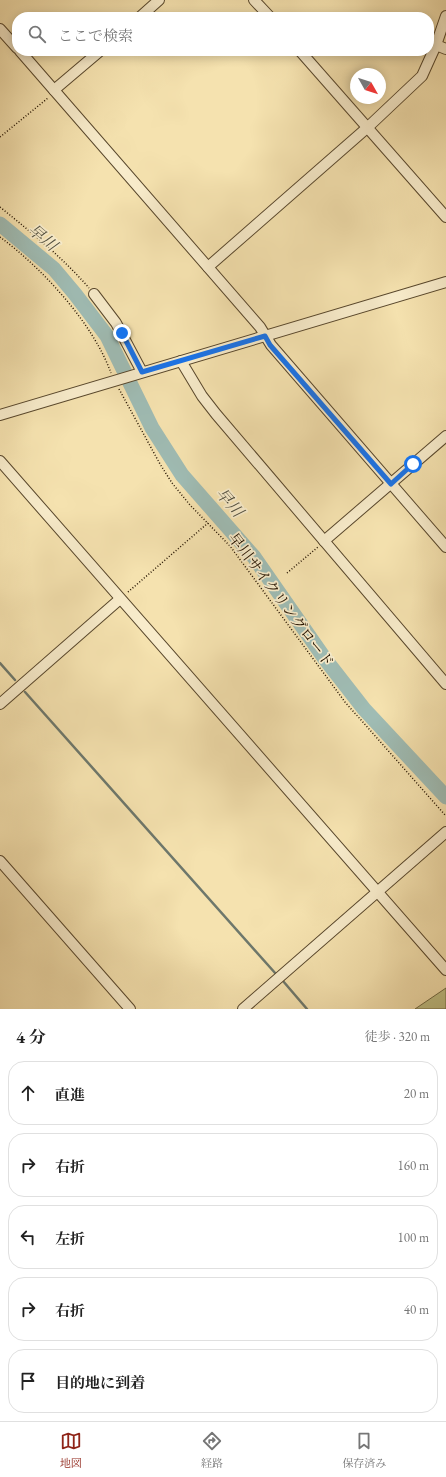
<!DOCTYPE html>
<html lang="ja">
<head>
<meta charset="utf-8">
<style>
  :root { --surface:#fff; --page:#f6f6f6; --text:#222; --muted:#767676; --line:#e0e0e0; --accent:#8f2418 }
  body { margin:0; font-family:"EB Garamond","Noto Serif JP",serif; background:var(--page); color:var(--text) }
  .compass { position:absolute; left:350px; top:68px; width:36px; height:36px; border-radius:50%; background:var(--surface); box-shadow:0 2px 10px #0003; rotate:129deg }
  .stop { position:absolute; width:12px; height:12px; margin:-9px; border:3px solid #1a73e8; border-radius:50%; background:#fff }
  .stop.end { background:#1a73e8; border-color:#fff; box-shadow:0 1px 4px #0008 }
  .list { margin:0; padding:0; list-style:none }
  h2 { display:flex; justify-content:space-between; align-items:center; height:52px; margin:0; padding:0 16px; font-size:17px }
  h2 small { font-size:13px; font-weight:400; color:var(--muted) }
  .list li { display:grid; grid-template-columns:26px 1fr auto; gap:12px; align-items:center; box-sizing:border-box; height:64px; margin:0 8px 8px; padding:0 8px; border:1px solid var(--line); border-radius:16px }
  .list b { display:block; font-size:15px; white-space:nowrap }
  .list em { font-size:13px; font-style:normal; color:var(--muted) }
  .icon { flex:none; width:22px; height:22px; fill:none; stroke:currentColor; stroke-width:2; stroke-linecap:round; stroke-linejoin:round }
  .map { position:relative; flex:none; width:446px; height:1009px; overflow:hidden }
  .search { position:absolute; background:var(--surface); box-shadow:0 2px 10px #0003; left:12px; right:12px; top:12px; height:44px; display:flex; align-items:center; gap:10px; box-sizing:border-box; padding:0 14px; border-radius:16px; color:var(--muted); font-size:15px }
  .sheet { height:412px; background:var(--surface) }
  nav { display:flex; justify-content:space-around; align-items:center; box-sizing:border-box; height:56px; border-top:1px solid var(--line); background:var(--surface); font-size:11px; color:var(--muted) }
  nav a { display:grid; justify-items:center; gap:2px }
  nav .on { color:var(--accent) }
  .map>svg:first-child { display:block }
  .green { fill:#c1c287; stroke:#726a44 }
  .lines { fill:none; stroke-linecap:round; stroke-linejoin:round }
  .stream { stroke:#6e786c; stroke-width:2.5 }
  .river { stroke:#9fbcb4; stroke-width:15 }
  .minor-casing { stroke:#58472c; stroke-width:12 }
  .path { stroke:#241300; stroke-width:1.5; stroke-dasharray:1 2; stroke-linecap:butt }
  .minor { stroke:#f8eccb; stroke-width:10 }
  .route { stroke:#1a73e8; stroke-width:5 }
  .labels { text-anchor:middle; stroke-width:3.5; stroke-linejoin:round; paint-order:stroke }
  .street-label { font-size:15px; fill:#241300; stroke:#f8eccb }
  .water-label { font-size:16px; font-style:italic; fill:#4f4e3f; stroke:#f8eccb }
</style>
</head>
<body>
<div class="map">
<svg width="446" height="1009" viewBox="0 0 446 1009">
  <rect width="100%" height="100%" fill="#f5e2af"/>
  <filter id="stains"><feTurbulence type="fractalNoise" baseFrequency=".005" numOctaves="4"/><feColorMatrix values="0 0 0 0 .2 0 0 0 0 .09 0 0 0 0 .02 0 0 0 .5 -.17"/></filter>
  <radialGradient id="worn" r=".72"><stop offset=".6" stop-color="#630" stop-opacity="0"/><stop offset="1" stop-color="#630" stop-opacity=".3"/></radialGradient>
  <polygon class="green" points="446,988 446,1009 415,1009"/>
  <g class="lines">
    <g class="stream">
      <polyline points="0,663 15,680"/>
      <polyline points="25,692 276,974"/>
      <polyline points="283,981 307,1009"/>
    </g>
    <polyline class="river" points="0,224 54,269 75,294 107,336 152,428 182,475 254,557 325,659 364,709 446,797"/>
    <g class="minor-casing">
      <g id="minor">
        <polyline points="254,0 270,17"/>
        <polyline points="140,17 159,0"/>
        <polyline points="0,29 17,48"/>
        <polyline points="436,45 446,49"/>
        <polyline points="20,51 260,327 271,345 446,547"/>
        <polyline points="300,51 446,217"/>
        <polyline points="54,90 100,51"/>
        <polyline points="208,267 368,127 422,76 436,45 446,16"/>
        <polyline points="94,294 116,323 142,372"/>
        <polyline points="181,361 202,396 216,414 446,684"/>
        <polyline points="0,415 446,282"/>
        <polyline points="0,461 446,970"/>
        <polyline points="324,541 446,436"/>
        <polyline points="0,704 120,599"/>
        <polyline points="0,861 130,1009"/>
        <polyline points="243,1009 446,832"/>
      </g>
    </g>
    <g class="path">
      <polyline points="0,137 48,98"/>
      <path d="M0,207c32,26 62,50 89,81"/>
      <path d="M0,237c42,31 93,86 111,136"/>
      <polyline points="119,389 160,464 172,483 190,505 230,546 345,702 446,816"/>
      <polyline points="287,573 318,547"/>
      <polyline points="128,592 208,523"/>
    </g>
    <use href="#minor" class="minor"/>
  </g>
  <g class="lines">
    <polyline class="route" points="122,333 142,372 265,336 270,345 391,484 413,464"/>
  </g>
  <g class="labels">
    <g class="street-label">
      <text transform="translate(281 600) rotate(53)" y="5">早川サイクリングロード</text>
    </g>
    <g class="water-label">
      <text transform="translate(43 237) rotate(40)" y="6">早川</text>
      <text transform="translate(230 502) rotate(49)" y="6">早川</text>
    </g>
  </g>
  <rect width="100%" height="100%" filter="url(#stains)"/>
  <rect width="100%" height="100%" fill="url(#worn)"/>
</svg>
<svg class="compass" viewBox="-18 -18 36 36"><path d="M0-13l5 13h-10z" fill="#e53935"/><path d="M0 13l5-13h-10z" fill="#767676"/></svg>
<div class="stop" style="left:413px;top:464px"></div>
<div class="stop end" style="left:122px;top:333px"></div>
<div class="search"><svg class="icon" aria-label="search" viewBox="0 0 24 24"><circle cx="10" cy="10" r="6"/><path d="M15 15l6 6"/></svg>ここで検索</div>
</div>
<section class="sheet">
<h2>4 分<small>徒歩 · 320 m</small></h2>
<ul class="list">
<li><svg class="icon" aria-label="ahead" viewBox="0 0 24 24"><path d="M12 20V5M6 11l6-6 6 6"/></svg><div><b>直進</b></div><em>20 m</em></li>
<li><svg class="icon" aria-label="right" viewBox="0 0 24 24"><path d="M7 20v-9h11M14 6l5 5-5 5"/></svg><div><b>右折</b></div><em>160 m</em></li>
<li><svg class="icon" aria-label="left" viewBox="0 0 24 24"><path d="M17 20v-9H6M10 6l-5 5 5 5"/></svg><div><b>左折</b></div><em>100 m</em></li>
<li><svg class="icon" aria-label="right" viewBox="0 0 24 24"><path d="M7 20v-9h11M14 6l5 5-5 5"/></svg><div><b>右折</b></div><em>40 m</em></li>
<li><svg class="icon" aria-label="arrive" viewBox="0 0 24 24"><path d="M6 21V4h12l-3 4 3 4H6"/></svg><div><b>目的地に到着</b></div></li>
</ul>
</section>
<nav>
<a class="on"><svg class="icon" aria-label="map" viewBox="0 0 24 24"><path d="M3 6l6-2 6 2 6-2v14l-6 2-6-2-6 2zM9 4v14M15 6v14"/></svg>地図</a>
<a><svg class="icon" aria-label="directions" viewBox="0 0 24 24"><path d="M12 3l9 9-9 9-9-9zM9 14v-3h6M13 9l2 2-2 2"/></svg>経路</a>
<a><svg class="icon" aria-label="saved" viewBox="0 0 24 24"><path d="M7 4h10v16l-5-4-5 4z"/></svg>保存済み</a>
</nav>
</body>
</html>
